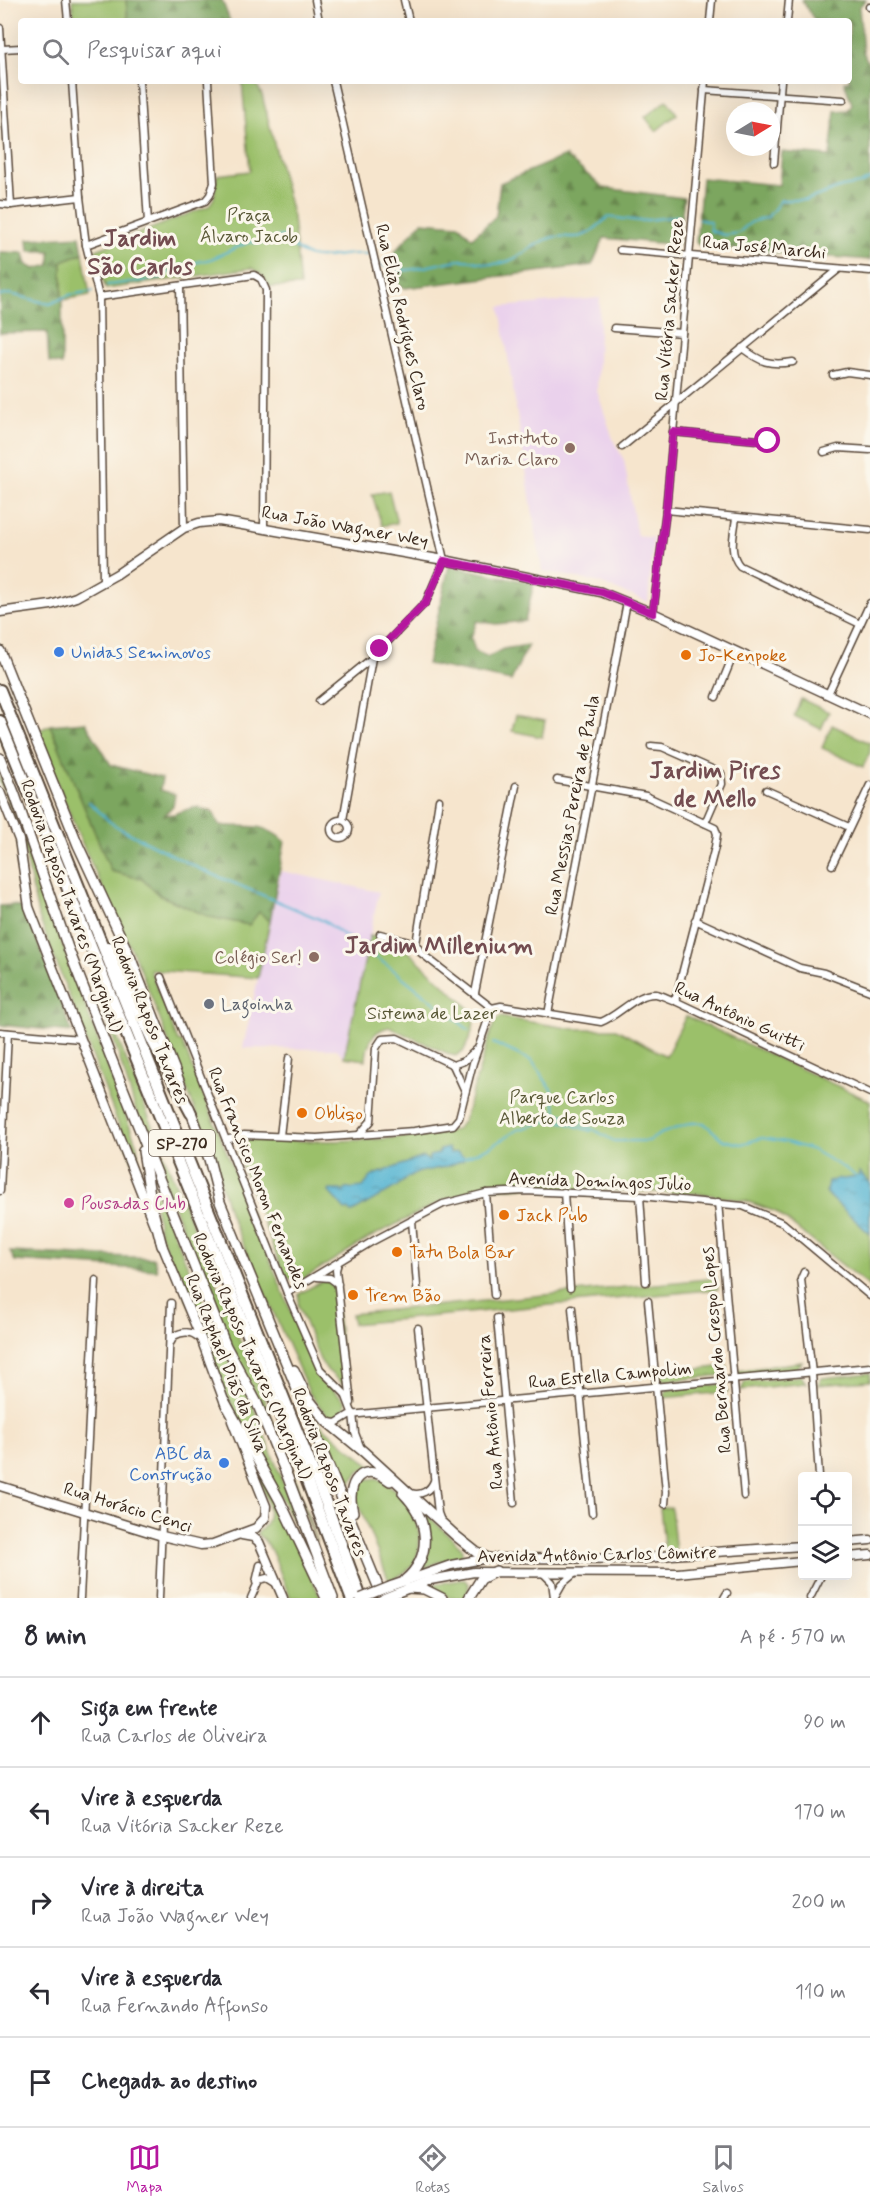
<!DOCTYPE html>
<html lang="pt">
<head>
<meta charset="utf-8">
<style>
  :root { --surface:#fff; --page:#f2f2f3; --text:#2b2b33; --muted:#7c7c81; --line:#e1e1e2; --accent:#b5179e }
  body { margin:0; font-family:Mynerve,sans-serif; background:var(--page); color:var(--text) }
  .controls { position:absolute; right:18px; bottom:18px; display:grid; overflow:hidden; border-radius:6px; box-shadow:0 6px 24px #0002 }
  .controls button { width:54px; height:54px; display:grid; place-items:center; padding:0; border:0; border-bottom:2px solid var(--line); background:var(--surface); color:var(--text); font:30px sans-serif }
  .compass { position:absolute; left:726px; top:102px; width:54px; height:54px; border-radius:50%; background:var(--surface); box-shadow:0 6px 24px #0002; rotate:80deg }
  .stop { position:absolute; width:18px; height:18px; margin:-14px; border:4px solid #b5179e; border-radius:50%; background:#fff }
  .stop.end { background:#b5179e; border-color:#fff; box-shadow:0 2px 6px #0008 }
  .list { margin:0; padding:0; list-style:none }
  h2 { display:flex; justify-content:space-between; align-items:center; height:78px; margin:0; padding:0 24px; font-size:26px }
  h2 small { font-size:20px; font-weight:400; color:var(--muted) }
  .list li { display:grid; grid-template-columns:39px 1fr auto; gap:18px; align-items:center; box-sizing:border-box; height:90px; padding:0 24px; border-top:2px solid var(--line) }
  .list b { display:block; font-size:22px; white-space:nowrap }
  .list p { margin:0; font-size:20px; white-space:nowrap; color:var(--muted) }
  .list em { font-size:20px; font-style:normal; color:var(--muted) }
  .icon { flex:none; width:33px; height:33px; fill:none; stroke:currentColor; stroke-width:2; stroke-linecap:round; stroke-linejoin:round }
  .map { position:relative; flex:none; width:870px; height:1598px; overflow:hidden }
  .search { position:absolute; background:var(--surface); box-shadow:0 6px 24px #0002; left:18px; right:18px; top:18px; height:66px; display:flex; align-items:center; gap:15px; box-sizing:border-box; padding:0 21px; border-radius:6px; color:var(--muted); font-size:22px }
  .sheet { height:528px; background:var(--surface) }
  nav { display:flex; justify-content:space-around; align-items:center; box-sizing:border-box; height:84px; border-top:2px solid var(--line); background:var(--surface); font-size:16px; color:var(--muted) }
  nav a { display:grid; justify-items:center; gap:3px }
  nav .on { color:var(--accent) }
  .map>svg:first-child { display:block }
  .built { fill:#ead1ec }
  .green { fill:#9bc06b; stroke:#6b7544; stroke-width:1.5 }
  .forest { fill:url(#forest-firs); stroke:#5c683e; stroke-width:1.5 }
  .water { fill:url(#water-ripples); stroke:#476f78; stroke-width:1.5 }
  .lines { fill:none; stroke-linecap:round; stroke-linejoin:round }
  .stream { stroke:#53b4d2; stroke-width:2 }
  .minor-casing { stroke:#574638; stroke-width:9 }
  .secondary-casing { stroke:#574638; stroke-width:11 }
  .trunk-casing { stroke:#574638; stroke-width:12 }
  .motorway-casing { stroke:#574638; stroke-width:14 }
  .minor { stroke:#fff; stroke-width:6 }
  .secondary { stroke:#fff; stroke-width:8 }
  .trunk { stroke:#fff; stroke-width:9 }
  .motorway { stroke:#fff; stroke-width:10 }
  .secondary-bridge-casing { stroke:#574638; stroke-width:11; stroke-linecap:butt }
  .secondary-bridge { stroke:#fff; stroke-width:8 }
  .route { stroke:#b5179e; stroke-width:8 }
  .education-dot { fill:#8d6e63; stroke:#fbf7ec; stroke-width:2 }
  .shop-dot { fill:#3f7fe0; stroke:#fbf7ec; stroke-width:2 }
  .food-dot { fill:#e8710a; stroke:#fbf7ec; stroke-width:2 }
  .worship-dot { fill:#6b7280; stroke:#fbf7ec; stroke-width:2 }
  .hotel-dot { fill:#d1479c; stroke:#fbf7ec; stroke-width:2 }
  .labels { text-anchor:middle; stroke-width:6; stroke-linejoin:round; paint-order:stroke }
  .shield { fill:#fbf7ec; stroke:#75685c; stroke-width:1.5 }
  .shield-label { font-size:16px; font-weight:bold; fill:#3b2a1e }
  .park-label { font-size:18px; fill:#585735; stroke:#fbf7ec }
  .street-label { font-size:18px; fill:#3b2a1e; stroke:#fbf7ec }
  .education-label { font-size:18px; fill:#785e54; stroke:#fbf7ec; text-anchor:end }
  .shop-label { font-size:18px; fill:#366cbe; stroke:#fbf7ec; text-anchor:start }
  .food-label { font-size:18px; fill:#c56008; stroke:#fbf7ec; text-anchor:start }
  .worship-label { font-size:18px; fill:#5b616d; stroke:#fbf7ec; text-anchor:start }
  .hotel-label { font-size:18px; fill:#b23c85; stroke:#fbf7ec; text-anchor:start }
  .district-label { font-size:24px; font-weight:bold; fill:#734c50; stroke:#fbf7ec }
</style>
</head>
<body>
<div class="map">
<svg width="870" height="1598" viewBox="0 0 870 1598">
  <defs>
    <pattern id="forest-firs" width="22" height="20" patternUnits="userSpaceOnUse" patternTransform="scale(1.5)"><rect width="22" height="20" fill="#7ca65f"/><path d="M5 1l3.5 6h-7zM16 11l3.5 6h-7z" fill="#67874e"/></pattern>
    <pattern id="water-ripples" width="26" height="14" patternUnits="userSpaceOnUse" patternTransform="scale(1.5)"><rect width="26" height="14" fill="#53b4d2"/><path d="M2 4q2-2 4 0t4 0M15 11q2-2 4 0t4 0" fill="none" stroke="#4693aa"/></pattern>
  </defs>
  <rect width="100%" height="100%" fill="#fbf7ec"/>
  <filter id="ink" filterUnits="userSpaceOnUse"><feTurbulence type="fractalNoise" baseFrequency=".0167" numOctaves="2"/><feDisplacementMap in="SourceGraphic" scale="12" xChannelSelector="R" yChannelSelector="G"/><feConvolveMatrix kernelMatrix="1 2 1 2 8 2 1 2 1" color-interpolation-filters="sRGB"/></filter>
  <filter id="wash" filterUnits="userSpaceOnUse"><feTurbulence type="fractalNoise" baseFrequency=".008" numOctaves="4" result="noise"/><feDisplacementMap in="SourceGraphic" scale="24" xChannelSelector="R" yChannelSelector="G"/><feGaussianBlur stdDeviation="1.35" result="paint"/><feColorMatrix in="noise" values="0 0 0 0 0 0 0 0 0 0 0 0 0 0 0 0 0 1.4 0 .05"/><feComposite in="paint" operator="in"/></filter>
  <g filter="url(#wash)">
    <rect width="100%" height="100%" fill="#f6e5cd"/>
    <g class="built">
      <polygon points="600,298 597,391 614,442 624,460 637,536 653,538 648,602 597,582 542,571 500,307"/>
      <polygon points="281,871 379,892 344,1057 337,1049 243,1048"/>
    </g>
    <g class="green">
      <polygon points="72,0 126,0 128,21 74,21"/>
      <polygon points="242,81 255,81 262,95 293,218 300,286 270,287 262,275 252,268 106,289 96,260 96,250 209,206 214,198 217,175 250,171"/>
      <polygon points="667,100 677,114 656,131 645,117"/>
      <polygon points="83,253 90,295 62,300 62,261"/>
      <polygon points="389,491 397,523 382,526 372,494"/>
      <polygon points="801,699 829,712 821,729 794,716"/>
      <polygon points="516,715 545,721 542,737 512,731"/>
      <polygon points="50,725 111,871 142,879 159,895 210,917 249,925 259,911 270,921 258,978 150,970 178,1041 182,1042 313,1366 321,1378 345,1401 344,1415 338,1418 329,1418 310,1394 230,1215 212,1154 140,968 85,850 36,732"/>
      <polygon points="832,725 870,743 870,752 863,767 822,748"/>
      <polygon points="0,775 137,1146 142,1186 38,915 22,838 0,781"/>
      <path d="M370,936l22,5 18,12 58,54c12,15 2,30 -5,45l-8,4 -6,-2 -60,-27c-17,4 -22,16 -23,33l-22,-3z"/>
      <path d="M95,981c42,107 84,213 128,318 32,80 68,160 93,243l-42,-109 -53,-108 -83,-208z"/>
      <path d="M686,1016l184,85v186l-94,-75 -30,-11 -41,-7 -180,-7 -39,2 -38,9 -79,40 -69,43 -10,-2 -7,-6 -43,-112 -2,-8 6,-11 6,-3c69,4 138,3 206,-9l8,-10 27,-89 4,-10 5,-4 74,12h42l50,27z"/>
      <polygon points="153,1184 222,1347 254,1408 304,1537 302,1538 224,1390 159,1231 152,1186"/>
      <polygon points="717,1278 718,1289 353,1324 351,1314"/>
      <polygon points="322,1281 329,1282 334,1288 345,1382 343,1384 327,1370 320,1360 298,1305 299,1294"/>
      <polygon points="802,1362 795,1371 739,1377 735,1371"/>
      <polygon points="727,1366 727,1371 723,1375 667,1381 662,1379 661,1373"/>
      <polygon points="870,1373 870,1381 818,1385 822,1378"/>
      <polygon points="801,1376 806,1383 741,1390 745,1382"/>
      <polygon points="722,1384 728,1392 663,1398 666,1390"/>
      <polygon points="310,1414 325,1429 374,1468 360,1470 346,1489 343,1489"/>
      <path d="M257,1467h1l63,131h-30c-11,-18 -16,-55 -35,-64 26,-18 4,-43 1,-67z"/>
      <path d="M377,1478c28,13 53,52 38,83 -5,10 -16,15 -26,20l-33,-83v-7l6,-11z"/>
      <polygon points="671,1507 676,1554 665,1555 660,1508"/>
      <path d="M418,1510l5,1 39,37v9l-24,5 -15,7c10,-22 4,-39 -5,-59z"/>
      <polygon points="460,1580 465,1580 469,1585 466,1598 450,1598 434,1587 435,1584"/>
    </g>
    <g class="forest">
      <polygon points="126,0 222,0 230,21 128,21"/>
      <polygon points="802,0 866,0 859,7 863,52 870,67 870,260 701,247 696,242 702,178 779,185 782,152 830,156 835,111 848,110 852,104 844,81 849,81 849,21 815,21"/>
      <polygon points="565,156 604,188 684,198 678,245 604,238 592,265 405,288 395,282 395,251 422,222 459,225 472,238 496,216 500,183"/>
      <polygon points="80,236 83,253 62,261 62,365 49,362 47,332 0,333 0,252 24,253 27,265 35,269 50,265 50,251 29,251 28,239"/>
      <polygon points="449,566 534,583 525,621 496,624 477,621 471,637 475,651 488,657 503,649 528,645 511,681 427,664"/>
      <path d="M85,722l26,43 51,13 -2,12 15,4 -2,12 -9,9 10,-1 21,-7 18,5 6,13c32,4 39,-5 66,16l-15,80 -11,-9 -10,13 -39,-8 -51,-22 -17,-16 -31,-8 -61,-146z"/>
      <polygon points="13,905 23,908 27,914 72,1032 0,1025 0,906"/>
      <polygon points="10,1252 154,1258 157,1270 15,1261"/>
    </g>
    <g class="water">
      <polygon points="448,1148 450,1153 457,1152 464,1157 463,1160 445,1167 420,1172 408,1177 396,1187 351,1213 349,1209 345,1210 329,1192 329,1190 341,1190 343,1192 346,1189 363,1187 370,1178 374,1175 423,1157 429,1161 429,1156 438,1154 440,1150"/>
      <polygon points="859,1172 870,1183 870,1234 826,1193 828,1181 858,1177"/>
    </g>
    <g class="lines">
      <g class="stream">
        <path d="M698,219l12,3 1,9 13,4 15,-2c8,-9 15,-14 28,-15l14,-18h25l36,-13 18,-3 10,-5"/>
        <path d="M377,262c24,19 57,-1 84,-2 16,-1 25,8 45,2 16,-5 28,-19 44,-24 10,-4 22,1 32,-2 10,-3 18,-12 26,-19l32,4 38,-5"/>
        <path d="M107,285l51,-6 22,-13 31,-7 38,-17 11,1 22,-7c33,36 46,15 86,18"/>
        <polyline points="0,296 10,294 50,304 69,295 93,291"/>
        <polyline points="89,802 110,822 121,829 198,868 324,921 391,968 469,1030"/>
        <polyline points="493,1043 532,1061 551,1089 557,1113 573,1118 614,1141 649,1141 660,1134 691,1123 704,1123 723,1140 741,1144 762,1138 786,1142 813,1150 849,1171 859,1179"/>
        <polyline points="463,1158 490,1147 517,1130 554,1119 591,1131"/>
      </g>
    </g>
  </g>
  <g filter="url(#ink)">
    <g class="lines">
      <g class="minor-casing">
        <g id="minor">
          <polyline points="66,0 68,21"/>
          <polyline points="315,0 319,21"/>
          <polyline points="404,0 409,21"/>
          <polyline points="869,7 870,7"/>
          <polyline points="710,21 712,0"/>
          <polyline points="787,21 789,0"/>
          <polyline points="0,28 11,205"/>
          <polyline points="2,49 21,48"/>
          <polyline points="72,81 80,197 86,245 99,297 103,582"/>
          <polyline points="139,81 148,222"/>
          <polyline points="704,90 843,100"/>
          <polyline points="774,163 781,81"/>
          <polyline points="0,204 11,205 80,197"/>
          <polyline points="86,245 205,201 210,195 214,183 208,81"/>
          <polyline points="620,250 870,271"/>
          <polyline points="180,286 184,528"/>
          <polyline points="99,297 254,275 261,279 266,290 264,529"/>
          <polyline points="614,328 682,333"/>
          <path d="M742,348c19,14 27,18 51,14"/>
          <polyline points="833,375 847,372 870,375"/>
          <polyline points="673,432 768,441 776,437"/>
          <polyline points="622,447 839,269"/>
          <polyline points="824,452 838,448 870,450"/>
          <polyline points="666,510 870,530"/>
          <path d="M736,518c-2,16 -8,35 4,48l120,58"/>
          <polyline points="653,613 666,510 705,81"/>
          <polyline points="828,694 870,603"/>
          <polyline points="716,697 735,651"/>
          <polyline points="319,701 372,658 426,602 444,560 333,81"/>
          <polyline points="651,746 662,747 721,773 722,784 705,823"/>
          <polyline points="557,780 646,796 715,828 717,834 715,847 675,1001"/>
          <polyline points="766,790 849,827"/>
          <polyline points="343,820 372,658"/>
          <circle cx="340" cy="829" r="9"/>
          <polyline points="832,865 870,785"/>
          <polyline points="695,920 800,968 824,973 870,991"/>
          <polyline points="380,934 416,944 421,953 492,1008"/>
          <polyline points="416,944 439,800"/>
          <polyline points="161,977 287,1293 320,1369 345,1394 353,1415"/>
          <polyline points="475,993 516,786"/>
          <path d="M492,1008l9,-2 100,16c19,-7 36,-30 55,-28 6,1 13,5 19,7l195,92"/>
          <polyline points="548,1014 627,602"/>
          <polyline points="0,1032 80,1039"/>
          <polyline points="453,1065 464,1061 476,1050"/>
          <polyline points="359,1135 371,1121 376,1048 382,1039 397,1038 453,1065 465,1091"/>
          <polyline points="280,1136 289,1058"/>
          <polyline points="226,1140 244,1135 317,1138 414,1131 453,1125 459,1118 473,1063 492,1008"/>
          <polyline points="0,1191 8,1033"/>
          <polyline points="564,1192 570,1288"/>
          <polyline points="486,1193 494,1295"/>
          <polyline points="640,1196 646,1282"/>
          <polyline points="718,1202 744,1496"/>
          <polyline points="412,1220 418,1299"/>
          <polyline points="338,1263 336,1270 351,1403"/>
          <polyline points="804,1272 801,1279 812,1373 819,1476"/>
          <polyline points="317,1277 330,1278 338,1284"/>
          <polyline points="287,1293 373,1241 443,1204 486,1193 525,1191 640,1196 743,1206 783,1223 870,1296"/>
          <polyline points="648,1301 666,1492 665,1504"/>
          <polyline points="572,1308 592,1513"/>
          <polyline points="497,1318 514,1503"/>
          <polyline points="418,1328 438,1513 441,1521"/>
          <path d="M171,1342l3,-6c9,-5 18,-5 25,2"/>
          <polyline points="353,1413 355,1433 360,1446"/>
          <polyline points="329,1422 336,1423 349,1415 870,1367"/>
          <path d="M411,1493c10,3 19,-2 23,-12"/>
          <polyline points="543,1573 552,1582 554,1597"/>
          <polyline points="256,1582 260,1565"/>
          <polyline points="80,1598 96,1280"/>
          <polyline points="159,1598 171,1303"/>
          <polyline points="251,1598 259,1580 267,1578 275,1583"/>
          <polyline points="554,1598 562,1584 574,1574"/>
          <polyline points="724,1598 727,1593"/>
          <polyline points="810,1598 821,1576"/>
        </g>
      </g>
      <g class="secondary-casing">
        <g id="secondary">
          <polyline points="0,612 51,605 76,597 117,574 184,528 199,523 219,521 444,560 601,592 653,613 870,714"/>
          <polyline points="0,792 19,840 29,907 154,1225"/>
          <polyline points="160,1240 202,1341 226,1406"/>
          <polyline points="0,1486 162,1536 201,1545 213,1544 256,1528 265,1518 266,1506 232,1421"/>
          <polyline points="242,1535 253,1537 259,1542 283,1598"/>
          <polyline points="848,1542 870,1540"/>
          <polyline points="848,1557 870,1555"/>
          <polyline points="391,1586 451,1565 488,1558 643,1559 671,1555 802,1546"/>
          <polyline points="394,1594 430,1580 474,1572 678,1573 802,1561"/>
        </g>
      </g>
      <g class="trunk-casing">
        <g id="trunk">
          <polyline points="0,651 78,845 131,959 181,1086"/>
          <polyline points="0,758 15,795 68,948 117,1073 226,1346 257,1403 288,1478 333,1598"/>
          <polyline points="189,1107 209,1159 220,1202 382,1596"/>
          <polyline points="143,1151 152,1207 162,1246"/>
          <polyline points="294,1370 307,1397 326,1421 364,1452 456,1536 476,1552 488,1558"/>
          <polyline points="225,1402 279,1499 326,1598"/>
          <path d="M403,1493c25,25 31,62 2,87"/>
          <path d="M353,1512c-8,-29 9,-53 37,-31"/>
          <polyline points="408,1588 424,1589 442,1598"/>
          <polyline points="469,1598 481,1579 496,1571"/>
        </g>
      </g>
      <g class="motorway-casing">
        <g id="motorway">
          <polyline points="0,690 326,1503 361,1598"/>
          <polyline points="0,721 305,1476 351,1598"/>
          <polyline points="110,947 154,1044 191,1113"/>
        </g>
      </g>
      <use href="#minor" class="minor"/>
      <use href="#secondary" class="secondary"/>
      <use href="#trunk" class="trunk"/>
      <use href="#motorway" class="motorway"/>
      <g class="secondary-bridge-casing">
        <g id="secondary-bridge">
          <polyline points="361,1598 391,1586"/>
          <polyline points="384,1598 394,1594"/>
        </g>
      </g>
      <use href="#secondary-bridge" class="secondary-bridge"/>
    </g>
  </g>
  <g class="lines" filter="url(#ink)">
    <polyline class="route" points="380,649 426,602 444,561 602,592 653,613 666,510 673,432 768,441"/>
  </g>
  <g class="education-dot">
    <circle cx="570" cy="448" r="6"/>
    <circle cx="314" cy="957" r="6"/>
  </g>
  <g class="shop-dot">
    <circle cx="59" cy="652" r="6"/>
    <circle cx="224" cy="1463" r="6"/>
  </g>
  <g class="food-dot">
    <circle cx="686" cy="655" r="6"/>
    <circle cx="302" cy="1113" r="6"/>
    <circle cx="504" cy="1215" r="6"/>
    <circle cx="397" cy="1252" r="6"/>
    <circle cx="353" cy="1295" r="6"/>
  </g>
  <circle class="worship-dot" cx="209" cy="1004" r="6"/>
  <circle class="hotel-dot" cx="69" cy="1203" r="6"/>
  <g class="labels">
    <rect class="shield" x="149" y="1130" width="66" height="26" rx="4.5"/>
    <g class="shield-label">
      <text x="182" y="1149">SP-270</text>
    </g>
    <g class="park-label">
      <text x="249" y="221">Praça<tspan x="249" dy="21">Álvaro Jacob</tspan></text>
      <text x="432" y="1019">Sistema de Lazer</text>
      <text x="562" y="1103">Parque Carlos<tspan x="562" dy="21">Alberto de Souza</tspan></text>
    </g>
    <g class="street-label">
      <text transform="translate(764 247) rotate(5)" y="6">Rua José Marchi</text>
      <text transform="translate(669 310) rotate(-85)" y="6">Rua Vitória Sacker Reze</text>
      <text transform="translate(403 317) rotate(77)" y="6">Rua Elias Rodrigues Claro</text>
      <text transform="translate(345 526) rotate(10)" y="6">Rua João Wagner Wey</text>
      <text transform="translate(572 805) rotate(-79)" y="6">Rua Messias Pereira de Paula</text>
      <text transform="translate(72 906) rotate(70)" y="6">Rodovia Raposo Tavares (Marginal)</text>
      <text transform="translate(740 1016) rotate(25)" y="6">Rua Antônio Guitti</text>
      <text transform="translate(150 1020) rotate(68)" y="6">Rodovia Raposo Tavares</text>
      <text transform="translate(258 1178) rotate(68)" y="6">Rua Fransico Moron Fernandes</text>
      <text transform="translate(600 1181) rotate(2)" y="6">Avenida Domingos Julio</text>
      <text transform="translate(716 1350) rotate(-95)" y="6">Rua Bernardo Crespo Lopes</text>
      <text transform="translate(253 1356) rotate(66)" y="6">Rodovia Raposo Tavares (Marginal)</text>
      <text transform="translate(227 1363) rotate(68)" y="6">Rua Raphael Dias da Silva</text>
      <text transform="translate(610 1375) rotate(-5)" y="6">Rua Estella Campolim</text>
      <text transform="translate(490 1412) rotate(-95)" y="6">Rua Antônio Ferreira</text>
      <text transform="translate(330 1472) rotate(69)" y="6">Rodovia Raposo Tavares</text>
      <text transform="translate(128 1507) rotate(17)" y="6">Rua Horácio Cenci</text>
      <text transform="translate(597 1554) rotate(-1)" y="6">Avenida Antônio Carlos Cômitre</text>
    </g>
    <g class="education-label">
      <text x="558" y="444">Instituto<tspan x="558" dy="21">Maria Claro</tspan></text>
      <text x="302" y="963">Colégio Ser!</text>
    </g>
    <g class="shop-label">
      <text x="71" y="658">Unidas Seminovos</text>
      <text x="212" y="1459" text-anchor="end">ABC da<tspan x="212" dy="21">Construção</tspan></text>
    </g>
    <g class="food-label">
      <text x="698" y="661">Jo-Kenpoke</text>
      <text x="314" y="1119">Obliqo</text>
      <text x="516" y="1221">Jack Pub</text>
      <text x="409" y="1258">Tatu Bola Bar</text>
      <text x="365" y="1301">Trem Bão</text>
    </g>
    <g class="worship-label">
      <text x="221" y="1010">Lagoinha</text>
    </g>
    <g class="hotel-label">
      <text x="81" y="1209">Pousadas Club</text>
    </g>
    <g class="district-label">
      <text x="140" y="246">Jardim<tspan x="140" dy="28">São Carlos</tspan></text>
      <text x="715" y="778">Jardim Pires<tspan x="715" dy="28">de Mello</tspan></text>
      <text x="439" y="953">Jardim Millenium</text>
    </g>
  </g>
</svg>
<div class="controls">
<button><svg class="icon" aria-label="locate" viewBox="0 0 24 24"><circle cx="12" cy="12" r="6"/><path d="M12 2v4M12 18v4M2 12h4M18 12h4"/></svg></button>
<button><svg class="icon" aria-label="layers" viewBox="0 0 24 24"><path d="M12 4l9 5-9 5-9-5zM3 14l9 5 9-5"/></svg></button>
</div>
<svg class="compass" viewBox="-18 -18 36 36"><path d="M0-13l5 13h-10z" fill="#e53935"/><path d="M0 13l5-13h-10z" fill="#7c7c81"/></svg>
<div class="stop" style="left:768px;top:441px"></div>
<div class="stop end" style="left:380px;top:649px"></div>
<div class="search"><svg class="icon" aria-label="search" viewBox="0 0 24 24"><circle cx="10" cy="10" r="6"/><path d="M15 15l6 6"/></svg>Pesquisar aqui</div>
</div>
<section class="sheet">
<h2>8 min<small>A pé · 570 m</small></h2>
<ul class="list">
<li><svg class="icon" aria-label="ahead" viewBox="0 0 24 24"><path d="M12 20V5M6 11l6-6 6 6"/></svg><div><b>Siga em frente</b><p>Rua Carlos de Oliveira</p></div><em>90 m</em></li>
<li><svg class="icon" aria-label="left" viewBox="0 0 24 24"><path d="M17 20v-9H6M10 6l-5 5 5 5"/></svg><div><b>Vire à esquerda</b><p>Rua Vitória Sacker Reze</p></div><em>170 m</em></li>
<li><svg class="icon" aria-label="right" viewBox="0 0 24 24"><path d="M7 20v-9h11M14 6l5 5-5 5"/></svg><div><b>Vire à direita</b><p>Rua João Wagner Wey</p></div><em>200 m</em></li>
<li><svg class="icon" aria-label="left" viewBox="0 0 24 24"><path d="M17 20v-9H6M10 6l-5 5 5 5"/></svg><div><b>Vire à esquerda</b><p>Rua Fernando Affonso</p></div><em>110 m</em></li>
<li><svg class="icon" aria-label="arrive" viewBox="0 0 24 24"><path d="M6 21V4h12l-3 4 3 4H6"/></svg><div><b>Chegada ao destino</b></div></li>
</ul>
</section>
<nav>
<a class="on"><svg class="icon" aria-label="map" viewBox="0 0 24 24"><path d="M3 6l6-2 6 2 6-2v14l-6 2-6-2-6 2zM9 4v14M15 6v14"/></svg>Mapa</a>
<a><svg class="icon" aria-label="directions" viewBox="0 0 24 24"><path d="M12 3l9 9-9 9-9-9zM9 14v-3h6M13 9l2 2-2 2"/></svg>Rotas</a>
<a><svg class="icon" aria-label="saved" viewBox="0 0 24 24"><path d="M7 4h10v16l-5-4-5 4z"/></svg>Salvos</a>
</nav>
</body>
</html>
